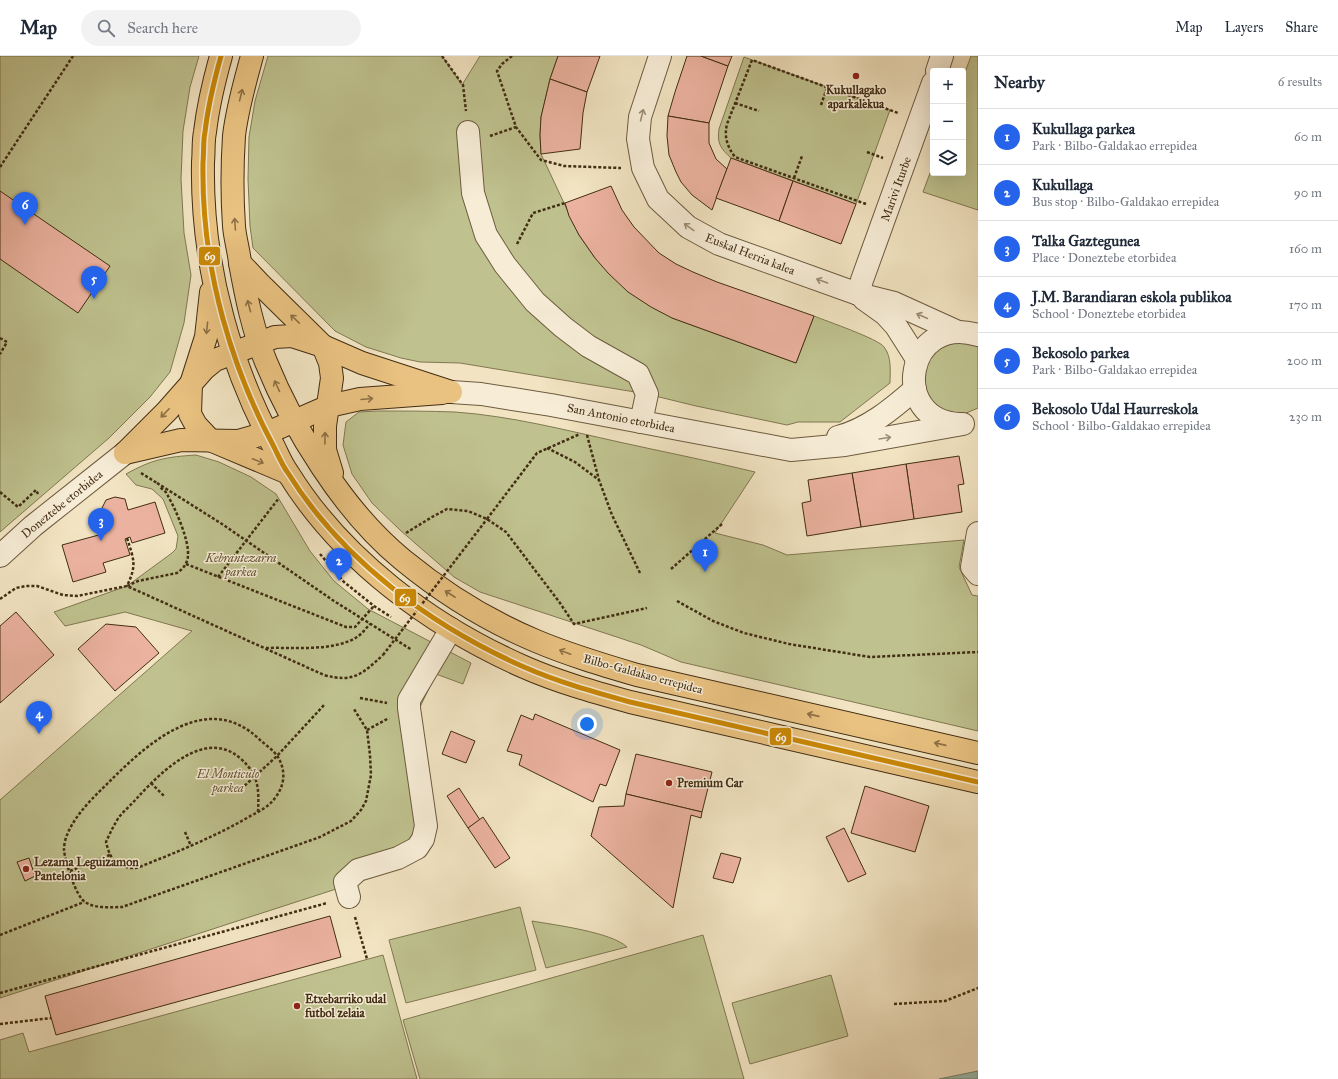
<!DOCTYPE html>
<html lang="en">
<head>
<meta charset="utf-8">
<style>
  :root { --surface:#fff; --page:#f2f2f3; --text:#1f2937; --muted:#747a83; --line:#e0e1e3; --accent:#2563eb }
  body { margin:0; font-family:"IM FELL Great Primer",serif; background:var(--page); color:var(--text) }
  .controls { position:absolute; right:12px; top:12px; display:grid; overflow:hidden; border-radius:4px; box-shadow:0 4px 16px #0002 }
  .controls button { width:36px; height:36px; display:grid; place-items:center; padding:0; border:0; border-bottom:1px solid var(--line); background:var(--surface); color:var(--text); font:20px sans-serif }
  .you { position:absolute; left:587px; top:668px; width:14px; height:14px; margin:-10px; border:3px solid #fff; border-radius:50%; background:#1a73e8; box-shadow:0 0 0 6px #1a73e833 }
  .badge { display:grid; place-items:center; width:26px; height:26px; border-radius:50%; background:var(--accent); color:#fff; font-size:13px; font-weight:700 }
  .pin { position:absolute; translate:-50% -33px; filter:drop-shadow(0 1px 2px #0008) }
  .pin::after { content:''; position:absolute; top:21px; width:14px; height:12px; background:inherit; clip-path:polygon(0 0,100% 0,50% 100%) }
  .list { margin:0; padding:0; list-style:none }
  h2 { display:flex; justify-content:space-between; align-items:center; height:52px; margin:0; padding:0 16px; font-size:17px }
  h2 small { font-size:13px; font-weight:400; color:var(--muted) }
  .list li { display:grid; grid-template-columns:26px 1fr auto; gap:12px; align-items:center; box-sizing:border-box; height:56px; padding:0 16px; border-top:1px solid var(--line) }
  .list b { display:block; font-size:15px; white-space:nowrap }
  .list p { margin:0; font-size:13px; white-space:nowrap; color:var(--muted) }
  .list em { font-size:13px; font-style:normal; color:var(--muted) }
  .icon { flex:none; width:22px; height:22px; fill:none; stroke:currentColor; stroke-width:2; stroke-linecap:round; stroke-linejoin:round }
  .map { position:relative; flex:none; width:978px; height:1023px; overflow:hidden }
  header { display:flex; align-items:center; gap:24px; box-sizing:border-box; height:56px; padding:0 20px; background:var(--surface); border-bottom:1px solid var(--line) }
  header strong { font-size:19px }
  nav { display:flex; gap:22px; margin-inline-start:auto; font-size:14px }
  .search { width:280px; height:36px; background:var(--page); display:flex; align-items:center; gap:10px; box-sizing:border-box; padding:0 14px; border-radius:22px; color:var(--muted); font-size:15px }
  main { display:flex }
  aside { flex:1; background:var(--surface) }
  .map>svg:first-child { display:block }
  .green { fill:#bfc28f; stroke:#807851 }
  .water { fill:#9bbfb1; stroke:#778572 }
  .building { fill:#ebb29f; stroke:#422d13 }
  .lines { fill:none; stroke-linecap:round; stroke-linejoin:round }
  .minor-casing { stroke:#6e5b3f; stroke-width:24 }
  .highway-casing { stroke:#422d13; stroke-width:24 }
  .path { stroke:#422d13; stroke-width:2.5; stroke-dasharray:3 2; stroke-linecap:butt }
  .minor { stroke:#f7edd7; stroke-width:22 }
  .highway { stroke:#e9c281; stroke-width:22 }
  .path-bridge { stroke:#422d13; stroke-width:2.5; stroke-dasharray:3 2; stroke-linecap:butt }
  .bus-1-casing { stroke:#f7edd7; stroke-width:8 }
  .bus-1 { stroke:#ca8805; stroke-width:5 }
  .oneway { stroke:#8d7044 }
  .oneway2 { stroke:#9c8d75 }
  .poi-dot { fill:#8f2418; stroke:#f7edd7; stroke-width:1.5 }
  .labels { text-anchor:middle; stroke-width:3; stroke-linejoin:round; paint-order:stroke }
  .poi-label { font-size:12px; font-weight:bold; fill:#422d13; stroke:#f7edd7; text-anchor:start }
  .street-label { font-size:12px; fill:#422d13; stroke:#f7edd7 }
  .park-label { font-size:12px; font-style:italic; fill:#615232; stroke:#f7edd7 }
  .line-badge { stroke:#f7edd7; stroke-width:1.5 }
  .badge-label { font-size:11px; text-anchor:middle; font-weight:bold; fill:#fff }
</style>
</head>
<body>
<header>
<strong>Map</strong>
<div class="search"><svg class="icon" aria-label="search" viewBox="0 0 24 24"><circle cx="10" cy="10" r="6"/><path d="M15 15l6 6"/></svg>Search here</div>
<nav><a>Map</a><a>Layers</a><a>Share</a></nav>
</header>
<main>
<div class="map">
<svg width="978" height="1023" viewBox="0 0 978 1023">
  <rect width="100%" height="100%" fill="#f2e4c2"/>
  <filter id="stains"><feTurbulence type="fractalNoise" baseFrequency=".005" numOctaves="4"/><feColorMatrix values="0 0 0 0 .2 0 0 0 0 .09 0 0 0 0 .02 0 0 0 .5 -.17"/></filter>
  <radialGradient id="worn" r=".72"><stop offset=".6" stop-color="#630" stop-opacity="0"/><stop offset="1" stop-color="#630" stop-opacity=".3"/></radialGradient>
  <g class="green">
    <polygon points="0,0 199,0 190,31 183,75 181,123 184,177 191,219 184,267 170,316 150,341 109,382 0,476"/>
    <path d="M268,0h174l20,29 18,-29h78l-8,23 -9,38 -1,18 1,19 38,81 16,23 77,60 124,45 18,-47c12,5 65,23 70,31 8,10 6,24 6,36l-50,39h-42l-11,3 -91,-19 -49,-12 -187,-31 -40,-1 -19,-4 -35,-11 -31,-16 -82,-83 -3,-22 -2,-47 1,-42 6,-36z"/>
    <polygon points="971,0 978,0 978,154 923,136 933,109 933,117 963,117 963,22"/>
    <path d="M744,1l146,53 -34,94 -125,-46c-11,-10 -14,-15 -12,-29z"/>
    <polygon points="954,284 978,289 978,352 964,358 943,355 926,340 924,306 932,295"/>
    <path d="M377,355c26,0 52,0 78,1 56,4 110,18 164,30 45,10 91,19 136,30l-40,61 48,12 24,10 177,-15 -5,27 13,28 6,1v135l-297,-69 -40,-17 -161,-53 -26,-15 -54,-47 -28,-27 -20,-29 -9,-29 3,-23 13,-10z"/>
    <path d="M196,399l23,7 32,15 25,17 34,57 24,30 34,28 103,54 -8,21 -27,-10 -16,33 12,118 -67,48 2,6 -367,119v-198l192,-169 -67,-19 -60,14 -11,-14 73,-26 45,-33 4,-4 2,-13 -15,-37 -11,-10 -16,-4 -10,-11c27,-15 40,-17 70,-19z"/>
    <polygon points="520,851 536,914 406,947 389,884"/>
    <path d="M532,865c23,4 79,11 95,26l-81,21z"/>
    <polygon points="703,879 744,1023 420,1023 403,964"/>
    <polygon points="383,899 417,1023 0,1023 0,984 23,977 29,996"/>
    <polygon points="831,919 848,980 750,1008 732,947"/>
  </g>
  <polygon class="water" points="978,1015 978,1023 939,1023"/>
  <g class="building">
    <polygon points="558,0 600,0 587,36 550,23"/>
    <polygon points="687,0 701,0 728,10 709,67 668,60 675,36"/>
    <polygon points="701,0 732,0 728,10"/>
    <polygon points="550,23 587,36 583,57 580,93 541,98 540,79 541,61"/>
    <polygon points="668,60 709,67 709,87 716,103 727,113 712,154 692,139 681,126 676,116 669,99 667,80"/>
    <polygon points="731,102 793,125 779,165 716,142"/>
    <polygon points="793,125 856,148 841,188 779,165"/>
    <polygon points="611,130 622,154 634,171 659,197 676,208 693,216 717,226 814,260 796,307 672,262 651,251 628,236 608,217 595,202 579,179 569,160 565,147"/>
    <polygon points="0,135 110,210 78,257 0,203"/>
    <polygon points="959,400 964,428 958,429 962,456 914,463 906,408"/>
    <polygon points="906,408 914,463 861,471 852,417"/>
    <polygon points="852,417 861,471 807,480 802,447 811,445 808,424"/>
    <polygon points="115,441 125,443 128,454 155,446 165,477 132,487 130,481 125,483 130,499 103,507 106,516 73,526 62,489 106,477 101,454 106,444"/>
    <polygon points="16,556 54,599 0,647 0,570"/>
    <polygon points="106,568 136,571 159,597 115,635 78,593"/>
    <polygon points="535,658 620,694 606,730 600,728 593,746 519,709 522,699 507,695 521,659 533,664"/>
    <polygon points="451,675 475,685 466,707 442,698"/>
    <polygon points="636,698 712,716 702,756 626,738"/>
    <polygon points="865,730 929,750 915,796 851,777"/>
    <polygon points="459,732 480,764 468,772 447,740"/>
    <polygon points="626,738 702,756 701,762 691,759 673,852 591,780 599,751 624,750"/>
    <polygon points="483,761 510,802 495,812 468,772"/>
    <polygon points="844,772 866,818 848,826 826,781"/>
    <polygon points="721,797 741,802 733,827 713,822"/>
    <polygon points="29,802 35,820 25,825 17,806"/>
    <polygon points="330,860 341,901 56,979 45,940"/>
  </g>
  <g class="lines">
    <g class="minor-casing">
      <g id="minor">
        <polyline points="660,0 640,61 638,83 643,112 658,143 688,171 719,188 858,238 894,247 958,276"/>
        <polyline points="937,15 942,0"/>
        <polyline points="468,76 473,137 486,179 505,209 535,246 563,271 588,290 638,318 647,338 641,366"/>
        <polyline points="858,238 862,224 933,27"/>
        <polyline points="864,243 885,258 896,270 917,303"/>
        <polyline points="451,336 481,338 551,349 791,394 845,389 963,368"/>
        <path d="M959,368c-71,-4 -53,-111 19,-89"/>
        <path d="M838,381c30,-8 54,-28 77,-48"/>
        <polyline points="978,477 972,511 978,518"/>
        <polyline points="0,500 33,470 125,397"/>
        <polyline points="349,841 345,826 358,814 398,802 417,792 423,783 426,770 409,652 409,644 451,573"/>
      </g>
    </g>
    <g class="highway-casing">
      <g id="highway">
        <path d="M221,0c-7,25 -13,50 -16,76 -2,9 -1,20 -2,30 -1,53 6,106 20,157 12,44 29,87 51,128 4,8 8,18 14,26 54,87 143,153 236,194 34,15 70,25 106,35l348,80"/>
        <path d="M252,0c-7,26 -15,53 -18,80 -2,30 -2,61 0,90 1,13 5,25 6,37 6,33 13,68 26,99 15,37 34,72 56,105 23,35 48,66 81,93 39,32 85,61 133,81 33,14 67,24 101,34l341,78"/>
        <polyline points="240,207 259,227 323,290 330,307 332,322 325,370 325,394 332,417"/>
        <polyline points="211,236 206,281 191,328 190,358 196,369 210,384 286,416"/>
        <polyline points="125,397 167,355 204,313 215,304 275,281 292,280 323,290 362,307 451,336"/>
        <polyline points="125,397 181,384 238,385 267,377 329,350 360,343 442,337"/>
      </g>
    </g>
    <g class="path">
      <polyline points="442,0 463,29 466,55"/>
      <polyline points="512,0 502,8 497,15 516,71 541,104 564,110 621,112"/>
      <polyline points="735,47 759,55"/>
      <polyline points="821,49 827,32"/>
      <polyline points="490,80 516,71"/>
      <polyline points="867,96 883,102"/>
      <polyline points="0,111 73,0"/>
      <polyline points="794,122 802,100"/>
      <path d="M866,148l-131,-47c-8,-11 -11,-20 -8,-33l25,-64 146,53"/>
      <polyline points="517,188 533,157 565,147"/>
      <polyline points="0,282 7,286 0,298"/>
      <polyline points="587,379 599,424"/>
      <polyline points="547,392 575,406 599,424 612,459 640,517"/>
      <polyline points="141,417 157,427"/>
      <polyline points="157,427 222,468 334,545 412,594"/>
      <polyline points="0,436 18,451 36,434 38,438"/>
      <polyline points="487,463 537,397 580,378"/>
      <polyline points="406,477 432,461 447,453 468,455 487,463 506,476 560,547 574,568 647,552"/>
      <path d="M127,482c7,22 10,27 0,48l11,-5 39,-8c6,-4 11,-10 11,-18 1,-15 -12,-45 -20,-59 -1,-4 -5,-6 -8,-9"/>
      <polyline points="320,498 344,526 374,550 391,561"/>
      <polyline points="186,508 346,571 355,571 374,550"/>
      <polyline points="671,513 722,468"/>
      <polyline points="218,521 279,442"/>
      <path d="M0,543l16,-11 10,-2h11l26,9 14,1 50,-10 197,89c30,8 38,-1 59,-20"/>
      <polyline points="677,545 713,565 744,577 789,588 870,601 978,596"/>
      <path d="M266,592c27,-1 67,4 91,-11 5,-3 9,-9 13,-13"/>
      <polyline points="360,642 387,647"/>
      <polyline points="367,674 389,662"/>
      <polyline points="151,727 164,740"/>
      <polyline points="241,733 277,700 325,648"/>
      <path d="M258,756c1,-23 1,-37 -17,-53 -35,-32 -79,12 -103,38 -6,7 -13,13 -19,20 -5,8 -9,16 -13,25 2,8 5,19 14,23 3,2 11,3 15,3 9,-2 18,-7 27,-10 29,-12 57,-24 85,-40 10,-6 21,-10 28,-20 10,-13 11,-27 3,-41 -4,-6 -12,-12 -18,-17 -52,-51 -111,2 -150,41 -16,16 -34,32 -43,54 -2,4 -3,11 -3,15 1,11 12,47 21,52 10,7 26,5 37,5l198,-70 31,-16 10,-11 5,-9 5,-26 -1,-20 -3,-25 -13,-21"/>
      <polyline points="185,776 191,790"/>
      <polyline points="70,815 110,799"/>
      <polyline points="355,861 367,903"/>
      <polyline points="0,879 84,846"/>
      <polyline points="0,937 327,847"/>
      <polyline points="894,948 945,945 978,932"/>
      <polyline points="0,968 51,962"/>
    </g>
    <use href="#minor" class="minor"/>
    <use href="#highway" class="highway"/>
    <polyline class="path-bridge" points="383,599 487,463"/>
    <g class="bus-1-casing">
      <path id="bus-1" d="M221,0c-7,25 -13,50 -16,76 -2,9 -1,20 -2,30 -1,53 6,106 20,157 12,44 29,87 51,128 4,8 8,18 14,26 54,87 143,153 236,194 34,15 70,25 106,35l348,80"/>
    </g>
    <use href="#bus-1" class="bus-1"/>
  </g>
  <defs><path id="oneway-shaft" d="M-6 0H5M1.5-3L5.5 0L1.5 3" fill="none" stroke-width="1.6" stroke-linecap="round" stroke-linejoin="round"/></defs>
  <g class="oneway">
    <use href="#oneway-shaft" transform="translate(241 39) rotate(-76)"/>
    <use href="#oneway-shaft" transform="translate(235 168) rotate(-94)"/>
    <use href="#oneway-shaft" transform="translate(249 250) rotate(-105)"/>
    <use href="#oneway-shaft" transform="translate(295 263) rotate(-136)"/>
    <use href="#oneway-shaft" transform="translate(207 272) rotate(96)"/>
    <use href="#oneway-shaft" transform="translate(277 330) rotate(-115)"/>
    <use href="#oneway-shaft" transform="translate(367 343) rotate(-5)"/>
    <use href="#oneway-shaft" transform="translate(165 357) rotate(134)"/>
    <use href="#oneway-shaft" transform="translate(325 382) rotate(-89)"/>
    <use href="#oneway-shaft" transform="translate(258 405) rotate(22)"/>
    <use href="#oneway-shaft" transform="translate(450 538) rotate(-147)"/>
    <use href="#oneway-shaft" transform="translate(565 596) rotate(-159)"/>
    <use href="#oneway-shaft" transform="translate(813 659) rotate(-167)"/>
    <use href="#oneway-shaft" transform="translate(940 688) rotate(-167)"/>
  </g>
  <g class="oneway2">
    <use href="#oneway-shaft" transform="translate(642 59) rotate(-76)"/>
    <use href="#oneway-shaft" transform="translate(689 171) rotate(-144)"/>
    <use href="#oneway-shaft" transform="translate(822 225) rotate(-160)"/>
    <use href="#oneway-shaft" transform="translate(922 260) rotate(-156)"/>
    <use href="#oneway-shaft" transform="translate(885 382) rotate(-9)"/>
  </g>
  <g class="poi-dot">
    <circle cx="856" cy="20" r="4"/>
    <circle cx="669" cy="727" r="4"/>
    <circle cx="26" cy="813" r="4"/>
    <circle cx="297" cy="950" r="4"/>
  </g>
  <g class="labels">
    <g class="poi-label">
      <text x="856" y="38" text-anchor="middle">Kukullagako<tspan x="856" dy="14">aparkalekua</tspan></text>
      <text x="677" y="731">Premium Car</text>
      <text x="34" y="810">Lezama Leguizamon<tspan x="34" dy="14">Pantelonia</tspan></text>
      <text x="305" y="947">Etxebarriko udal<tspan x="305" dy="14">futbol zelaia</tspan></text>
    </g>
    <g class="street-label">
      <text transform="translate(896 133) rotate(-70)" y="4">Marivi Iturbe</text>
      <text transform="translate(750 198) rotate(21)" y="4">Euskal Herria kalea</text>
      <text transform="translate(621 362) rotate(11)" y="4">San Antonio etorbidea</text>
      <text transform="translate(62 448) rotate(-39)" y="4">Doneztebe etorbidea</text>
      <text transform="translate(643 618) rotate(15)" y="4">Bilbo-Galdakao errepidea</text>
    </g>
    <g class="park-label">
      <text x="241" y="506">Kebrantezarra<tspan x="241" dy="14">parkea</tspan></text>
      <text x="228" y="722">El Monticulo<tspan x="228" dy="14">parkea</tspan></text>
    </g>
  </g>
  <g class="line-badge">
    <rect x="198" y="190" width="23" height="20" rx="4" fill="#ca8805"/>
    <rect x="394" y="532" width="23" height="19" rx="4" fill="#ca8805"/>
    <rect x="769" y="671" width="23" height="19" rx="4" fill="#ca8805"/>
  </g>
  <g class="badge-label">
    <text x="210" y="204">69</text>
    <text x="405" y="546">69</text>
    <text x="781" y="685">69</text>
  </g>
  <rect width="100%" height="100%" filter="url(#stains)"/>
  <rect width="100%" height="100%" fill="url(#worn)"/>
</svg>
<div class="controls">
<button>+</button>
<button>−</button>
<button><svg class="icon" aria-label="layers" viewBox="0 0 24 24"><path d="M12 4l9 5-9 5-9-5zM3 14l9 5 9-5"/></svg></button>
</div>
<div class="you"></div>
<div class="pin badge" style="left:705px;top:516px">1</div>
<div class="pin badge" style="left:339px;top:525px">2</div>
<div class="pin badge" style="left:101px;top:485px">3</div>
<div class="pin badge" style="left:39px;top:678px">4</div>
<div class="pin badge" style="left:94px;top:243px">5</div>
<div class="pin badge" style="left:25px;top:169px">6</div>
</div>
<aside>
<h2>Nearby<small>6 results</small></h2>
<ul class="list">
<li><span class="badge">1</span><div><b>Kukullaga parkea</b><p>Park · Bilbo-Galdakao errepidea</p></div><em>60 m</em></li>
<li><span class="badge">2</span><div><b>Kukullaga</b><p>Bus stop · Bilbo-Galdakao errepidea</p></div><em>90 m</em></li>
<li><span class="badge">3</span><div><b>Talka Gaztegunea</b><p>Place · Doneztebe etorbidea</p></div><em>160 m</em></li>
<li><span class="badge">4</span><div><b>J.M. Barandiaran eskola publikoa</b><p>School · Doneztebe etorbidea</p></div><em>170 m</em></li>
<li><span class="badge">5</span><div><b>Bekosolo parkea</b><p>Park · Bilbo-Galdakao errepidea</p></div><em>200 m</em></li>
<li><span class="badge">6</span><div><b>Bekosolo Udal Haurreskola</b><p>School · Bilbo-Galdakao errepidea</p></div><em>230 m</em></li>
</ul>
</aside>
</main>
</body>
</html>
